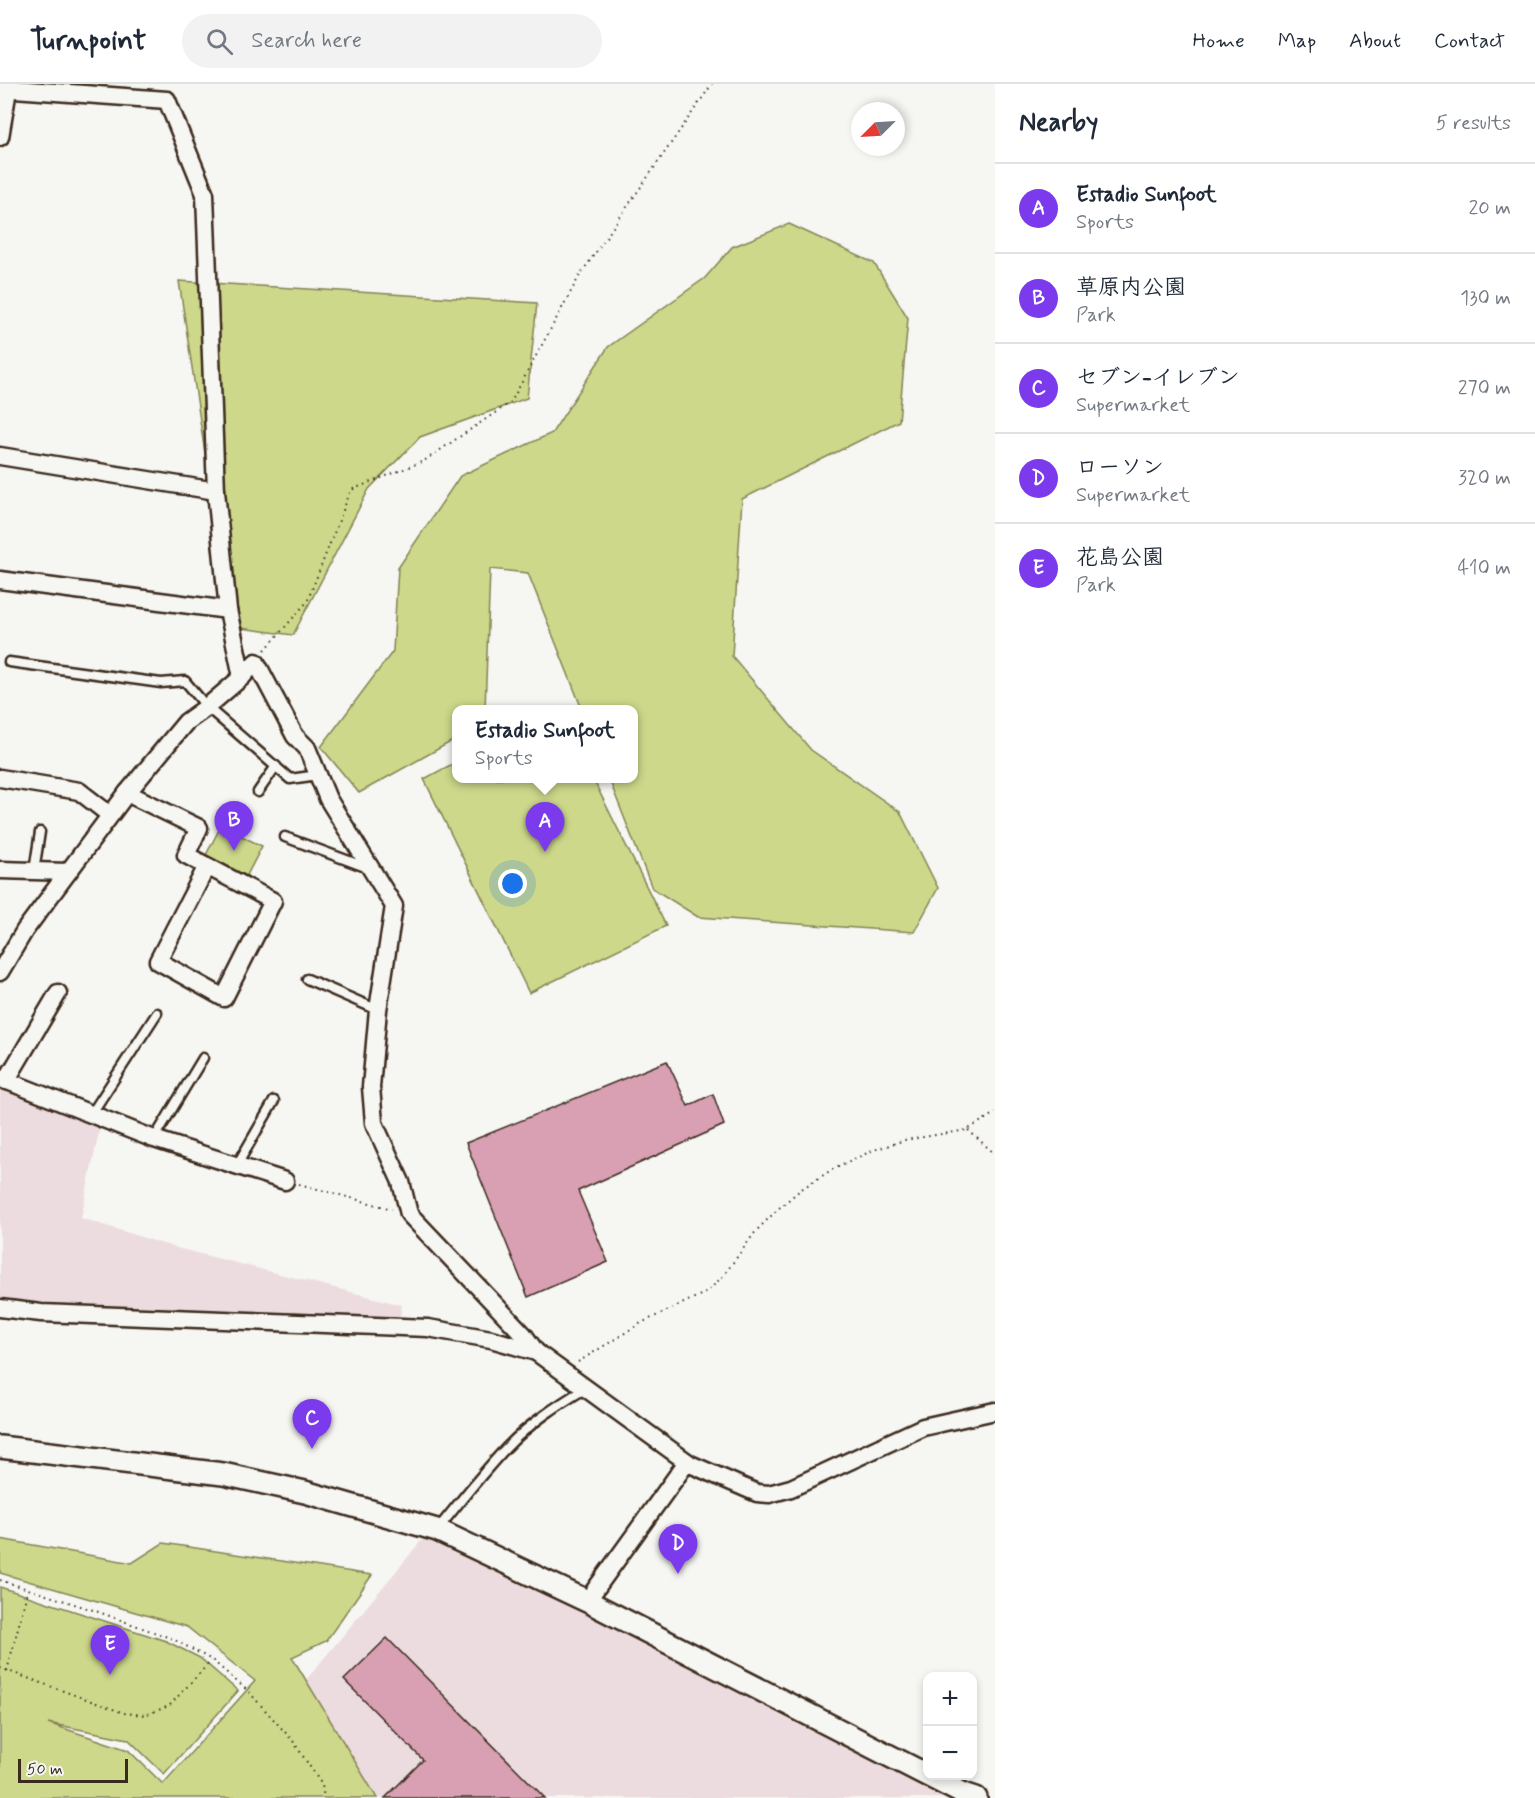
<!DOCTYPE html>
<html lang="en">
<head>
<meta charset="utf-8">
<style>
  :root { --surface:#fff; --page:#f2f2f3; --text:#1f2937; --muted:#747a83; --line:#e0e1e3; --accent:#7c3aed }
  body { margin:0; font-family:Mynerve,"Klee One",sans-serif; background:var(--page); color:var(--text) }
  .controls { position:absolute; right:18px; bottom:18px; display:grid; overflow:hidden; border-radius:12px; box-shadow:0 3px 9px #0003 }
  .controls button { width:54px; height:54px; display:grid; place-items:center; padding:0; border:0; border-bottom:2px solid var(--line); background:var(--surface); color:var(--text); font:30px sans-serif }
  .compass { position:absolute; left:851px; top:18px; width:54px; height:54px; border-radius:50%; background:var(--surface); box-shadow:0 3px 9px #0003; rotate:246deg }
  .scale { position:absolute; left:18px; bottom:15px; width:110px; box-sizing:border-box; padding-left:6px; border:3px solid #3b2a1e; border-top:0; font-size:16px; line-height:21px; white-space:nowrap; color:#3b2a1e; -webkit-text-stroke:4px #f6f6f2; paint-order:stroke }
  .you { position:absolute; left:513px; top:800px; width:21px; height:21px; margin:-15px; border:4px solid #fff; border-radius:50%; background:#1a73e8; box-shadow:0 0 0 9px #1a73e833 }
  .badge { display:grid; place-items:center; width:39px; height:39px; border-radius:50%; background:var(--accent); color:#fff; font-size:20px; font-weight:700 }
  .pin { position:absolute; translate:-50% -50px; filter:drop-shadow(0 2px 3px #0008) }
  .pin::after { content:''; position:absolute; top:32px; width:21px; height:18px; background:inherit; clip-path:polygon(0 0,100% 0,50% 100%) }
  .popup { position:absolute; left:452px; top:621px; width:186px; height:78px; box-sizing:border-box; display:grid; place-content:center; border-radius:12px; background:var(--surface); filter:drop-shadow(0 2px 4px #0005); font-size:20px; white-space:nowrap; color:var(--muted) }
  .popup b { font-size:22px; color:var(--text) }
  .popup::after { content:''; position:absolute; left:50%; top:100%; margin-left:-12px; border:12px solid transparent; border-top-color:var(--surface) }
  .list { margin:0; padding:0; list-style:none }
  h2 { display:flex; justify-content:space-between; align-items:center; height:78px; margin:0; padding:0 24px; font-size:26px }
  h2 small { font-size:20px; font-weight:400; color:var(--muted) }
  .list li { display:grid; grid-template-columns:39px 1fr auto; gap:18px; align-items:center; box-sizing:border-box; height:90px; padding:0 24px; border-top:2px solid var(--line) }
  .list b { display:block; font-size:22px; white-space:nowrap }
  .list p { margin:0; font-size:20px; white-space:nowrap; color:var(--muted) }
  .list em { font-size:20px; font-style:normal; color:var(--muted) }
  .icon { flex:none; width:33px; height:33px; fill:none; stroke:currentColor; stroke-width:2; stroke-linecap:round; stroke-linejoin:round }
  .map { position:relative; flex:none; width:995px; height:1714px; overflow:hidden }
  header { display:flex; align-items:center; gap:36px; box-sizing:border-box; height:84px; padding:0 30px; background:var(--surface); border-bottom:2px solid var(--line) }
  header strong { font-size:28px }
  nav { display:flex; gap:33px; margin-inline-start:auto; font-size:21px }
  .search { width:420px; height:54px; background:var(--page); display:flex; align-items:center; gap:15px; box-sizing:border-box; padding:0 21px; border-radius:33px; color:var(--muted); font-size:22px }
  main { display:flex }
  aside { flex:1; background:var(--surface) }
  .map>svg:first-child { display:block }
  .built { fill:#eddcdf }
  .green { fill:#cdd88b; stroke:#848154; stroke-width:1.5 }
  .building { fill:#d8a0b2; stroke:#3b2a1e; stroke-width:1.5 }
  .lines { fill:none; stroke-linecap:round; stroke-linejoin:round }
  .service-casing { stroke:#3b2a1e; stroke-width:13 }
  .minor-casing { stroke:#3b2a1e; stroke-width:21 }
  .tertiary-casing { stroke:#3b2a1e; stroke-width:26 }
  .path { stroke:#3b2a1e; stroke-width:2; stroke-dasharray:1.5 4.5; stroke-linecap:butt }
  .service { stroke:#f6f6f2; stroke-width:8 }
  .minor { stroke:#f6f6f2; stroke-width:16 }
  .tertiary { stroke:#f6f6f2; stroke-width:21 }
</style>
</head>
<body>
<header>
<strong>Turnpoint</strong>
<div class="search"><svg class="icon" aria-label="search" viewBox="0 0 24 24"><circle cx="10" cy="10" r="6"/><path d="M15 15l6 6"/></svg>Search here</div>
<nav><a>Home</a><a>Map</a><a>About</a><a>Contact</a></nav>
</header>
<main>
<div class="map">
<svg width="995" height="1714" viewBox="0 0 995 1714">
  <rect width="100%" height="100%" fill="#f6f6f2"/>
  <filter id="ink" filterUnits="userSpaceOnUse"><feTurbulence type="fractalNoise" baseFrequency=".0167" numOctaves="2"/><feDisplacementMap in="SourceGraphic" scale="12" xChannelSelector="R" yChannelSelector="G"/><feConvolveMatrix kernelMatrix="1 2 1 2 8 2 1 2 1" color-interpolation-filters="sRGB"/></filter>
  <g filter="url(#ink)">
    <g class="built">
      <polygon points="0,1000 101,1038 81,1134 173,1163 402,1221 400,1234 103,1223 0,1215"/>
      <polygon points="426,1451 643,1555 953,1714 377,1714 306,1596"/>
    </g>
    <g class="green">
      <polygon points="789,140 874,179 908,234 899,337 742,415 732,572 811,666 900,728 938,804 914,848 698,833 652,804 609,695 634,694 634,626 582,625 528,489 490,485 485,625 456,626 456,655 359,709 321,663 393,567 398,484 460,392 552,349 608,263 705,194 732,163"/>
      <polygon points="179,197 537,219 527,314 420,353 369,405 293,551 225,542 217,449"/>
      <polygon points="456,678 456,694 593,695 666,842 529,909 424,695"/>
      <polygon points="221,742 262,762 246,793 205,773"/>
      <polygon points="0,1455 132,1479 163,1459 372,1491 326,1557 292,1573 377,1714 0,1714 0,1503 166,1557 200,1574 238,1607 164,1690 128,1655 48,1639 128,1666 163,1700 255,1597 187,1543 0,1489"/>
    </g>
    <g class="building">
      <polygon points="667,977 688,1022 713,1010 724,1041 578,1107 608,1178 528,1213 466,1059"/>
      <polygon points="387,1554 545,1714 385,1714 423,1676 344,1596"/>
    </g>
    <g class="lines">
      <g class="service-casing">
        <g id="service">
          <polyline points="9,578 161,599 185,597 207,623 290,695 318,691"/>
          <polyline points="258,708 276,682"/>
          <polyline points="285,753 368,784"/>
          <polyline points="34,787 40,748"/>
          <polyline points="307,895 378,926"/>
          <polyline points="92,1029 157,929"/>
          <polyline points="154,1055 203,974"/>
          <polyline points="237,1081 274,1017"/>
          <path d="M437,1446c23,-28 45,-57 70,-83 23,-24 51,-42 79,-59"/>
        </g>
      </g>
      <g class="minor-casing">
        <g id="minor">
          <polyline points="0,4 167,16 205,110 216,407 228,526 242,593"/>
          <polyline points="0,53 9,0"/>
          <polyline points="0,372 216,407"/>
          <polyline points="0,496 228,526"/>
          <polyline points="0,694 79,707 110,731"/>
          <polyline points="127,709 199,744 186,771 273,817 224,914 158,877 207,782"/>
          <polyline points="0,786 68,788"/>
          <polyline points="0,888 25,846 127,709 186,638 207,623 242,593 256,578 295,652 307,664 328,715 394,822 378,926 371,1003 374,1039 401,1098 409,1130 524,1251 536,1268"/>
          <polyline points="0,994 154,1055 285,1097"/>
          <polyline points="6,997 58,909"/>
          <polyline points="0,1224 41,1229 428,1244 491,1255 536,1268 690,1380 757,1409 769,1410 791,1404 923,1343 995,1327"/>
          <polyline points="587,1517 687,1378"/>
        </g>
      </g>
      <g class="tertiary-casing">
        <polyline id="tertiary" points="0,1363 223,1390 305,1408 437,1446 587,1517 964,1710 976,1714"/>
      </g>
      <g class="path">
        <polyline points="265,566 307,518 351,406 424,377 511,318 580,191 712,0"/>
        <polyline points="968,1046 995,1070"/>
        <polyline points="299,1100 392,1125"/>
        <polyline points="578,1278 641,1239 707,1208 724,1191 756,1147 778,1125 800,1106 836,1083 874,1066 905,1056 967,1046 995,1029"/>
        <polyline points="0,1496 93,1526 173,1555 212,1576 248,1607 293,1657 322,1701 324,1714"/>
        <polyline points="0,1584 124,1629 145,1631 169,1622 211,1577"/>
        <polyline points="7,1587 28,1505"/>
      </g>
      <use href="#service" class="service"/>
      <use href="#minor" class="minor"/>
      <use href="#tertiary" class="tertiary"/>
    </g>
  </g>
</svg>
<div class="controls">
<button>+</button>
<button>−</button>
</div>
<svg class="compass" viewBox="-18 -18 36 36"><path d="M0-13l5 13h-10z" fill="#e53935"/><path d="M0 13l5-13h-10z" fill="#747a83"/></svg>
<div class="scale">50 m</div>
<div class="you"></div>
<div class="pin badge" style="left:545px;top:768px">A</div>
<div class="popup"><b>Estadio Sunfoot</b>Sports</div>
<div class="pin badge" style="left:234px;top:767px">B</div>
<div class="pin badge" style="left:312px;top:1365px">C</div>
<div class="pin badge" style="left:678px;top:1490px">D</div>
<div class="pin badge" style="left:110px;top:1591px">E</div>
</div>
<aside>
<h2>Nearby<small>5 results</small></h2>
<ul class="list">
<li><span class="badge">A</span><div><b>Estadio Sunfoot</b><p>Sports</p></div><em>20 m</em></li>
<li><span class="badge">B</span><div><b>草原内公園</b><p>Park</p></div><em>130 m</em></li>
<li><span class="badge">C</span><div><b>セブン-イレブン</b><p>Supermarket</p></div><em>270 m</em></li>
<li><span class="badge">D</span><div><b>ローソン</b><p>Supermarket</p></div><em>320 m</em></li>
<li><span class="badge">E</span><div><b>花島公園</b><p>Park</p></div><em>410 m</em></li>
</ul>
</aside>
</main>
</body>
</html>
